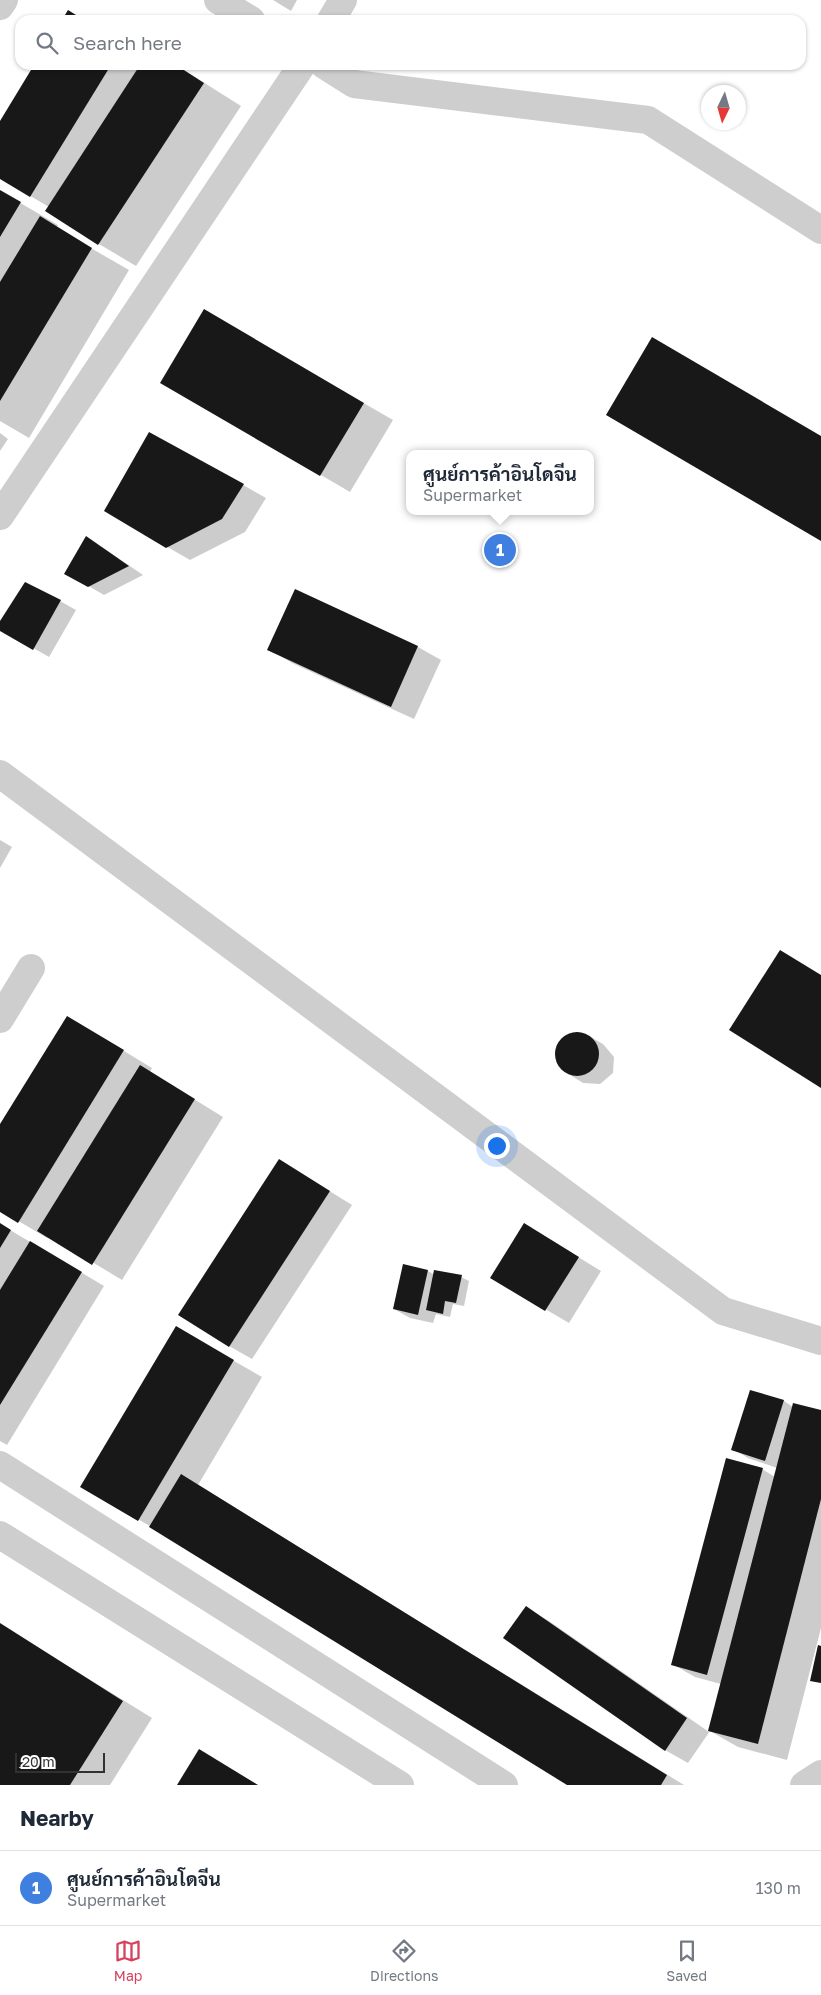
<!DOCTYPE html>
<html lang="en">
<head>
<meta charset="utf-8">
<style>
  :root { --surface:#fff; --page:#f2f2f3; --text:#1f2937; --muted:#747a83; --line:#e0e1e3; --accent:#d7435d }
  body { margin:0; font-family:"Golos Text",Sarabun,sans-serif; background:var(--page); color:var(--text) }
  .compass { position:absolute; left:701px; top:85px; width:45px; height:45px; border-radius:50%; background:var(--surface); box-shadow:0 1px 4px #0004; rotate:185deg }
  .scale { position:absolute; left:15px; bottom:12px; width:90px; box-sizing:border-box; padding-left:5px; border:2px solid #313131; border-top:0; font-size:14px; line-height:18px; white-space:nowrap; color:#313131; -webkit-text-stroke:4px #fff; paint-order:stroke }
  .you { position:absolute; left:496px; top:1145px; width:18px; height:18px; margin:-12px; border:4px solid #fff; border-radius:50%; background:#1a73e8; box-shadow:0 0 0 8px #1a73e833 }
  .badge { display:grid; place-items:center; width:32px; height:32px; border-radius:50%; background:var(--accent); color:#fff; font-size:16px; font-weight:700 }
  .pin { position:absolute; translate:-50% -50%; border:2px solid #fff; box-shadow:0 1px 5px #0006 }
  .popup { position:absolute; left:406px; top:450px; width:188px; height:65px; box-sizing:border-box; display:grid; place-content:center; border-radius:10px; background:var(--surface); filter:drop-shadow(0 1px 4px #0005); font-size:16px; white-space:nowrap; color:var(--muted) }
  .popup b { font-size:19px; color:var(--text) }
  .popup::after { content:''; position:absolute; left:50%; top:100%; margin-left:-10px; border:10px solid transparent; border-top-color:var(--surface) }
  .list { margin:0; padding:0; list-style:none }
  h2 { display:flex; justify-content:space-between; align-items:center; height:65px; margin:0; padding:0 20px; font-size:21px }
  h2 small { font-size:16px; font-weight:400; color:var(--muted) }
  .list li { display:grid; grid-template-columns:32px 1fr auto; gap:15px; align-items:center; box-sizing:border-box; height:75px; padding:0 20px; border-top:1px solid var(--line) }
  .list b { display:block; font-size:19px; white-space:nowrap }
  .list p { margin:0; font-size:16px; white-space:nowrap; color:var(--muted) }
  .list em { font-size:16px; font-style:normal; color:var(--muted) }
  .icon { flex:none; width:28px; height:28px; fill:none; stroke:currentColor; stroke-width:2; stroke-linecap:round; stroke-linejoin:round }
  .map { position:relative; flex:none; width:821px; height:1785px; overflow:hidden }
  .search { position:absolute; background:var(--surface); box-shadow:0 1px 4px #0004; left:15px; right:15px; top:15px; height:55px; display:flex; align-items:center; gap:12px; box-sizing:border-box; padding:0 18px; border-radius:15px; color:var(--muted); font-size:19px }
  .sheet { height:140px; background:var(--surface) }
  nav { display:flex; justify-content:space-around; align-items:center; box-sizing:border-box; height:70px; border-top:1px solid var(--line); background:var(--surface); font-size:14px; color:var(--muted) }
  nav a { display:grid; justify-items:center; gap:2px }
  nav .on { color:var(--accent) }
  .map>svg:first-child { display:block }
  .shadow { fill:#0003 }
  .building { fill:#181818 }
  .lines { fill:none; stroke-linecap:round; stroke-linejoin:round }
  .minor { stroke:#cecece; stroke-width:28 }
</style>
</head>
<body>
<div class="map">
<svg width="821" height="1785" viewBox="0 0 821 1785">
  <rect width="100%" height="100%" fill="#fff"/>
  <g class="shadow">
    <polygon points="273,0 297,0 291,11"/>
    <polygon points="36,65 176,65 241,106 136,266 99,244 49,207 0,178 0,123"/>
    <polygon points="0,191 58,225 56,228 129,270 29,438 0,421"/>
    <polygon points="204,311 393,420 350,492 162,382"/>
    <polygon points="0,433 8,439 0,451"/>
    <polygon points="243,485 266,498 245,532 190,560 105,511"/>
    <polygon points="102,547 143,575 104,595 66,573"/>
    <polygon points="296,591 418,647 441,660 414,719 292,663 269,649"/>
    <polygon points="60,601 76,610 49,657 0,629 0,623"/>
    <polygon points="0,840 12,847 0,868"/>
    <polygon points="570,1033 587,1035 603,1044 614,1057 613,1073 600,1084 583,1083 567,1073 556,1060 557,1044"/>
    <polygon points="96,1034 152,1068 150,1072 223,1117 122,1280 49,1236 47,1238 0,1210 0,1126"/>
    <polygon points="302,1174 352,1205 252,1359 229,1346"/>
    <polygon points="0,1224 104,1286 7,1445 0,1441"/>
    <polygon points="547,1238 601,1271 569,1323 492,1278"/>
    <polygon points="404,1266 428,1271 435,1275 461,1277 469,1281 464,1306 453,1304 450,1317 436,1314 433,1323 410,1318 394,1309"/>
    <polygon points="176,1328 262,1377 198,1485 684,1785 569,1785 169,1537 82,1487"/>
    <polygon points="751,1391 784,1401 793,1407 821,1411 821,1628 787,1760 738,1747 710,1731 688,1763 665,1750 526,1608 549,1621 709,1732 721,1684 695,1677 672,1664 762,1469 775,1477 777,1468 748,1458 733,1449"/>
    <polygon points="0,1624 152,1718 110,1785 0,1785"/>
  </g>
  <g class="building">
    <polygon points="68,10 84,20 62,20"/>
    <polygon points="34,65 111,65 30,197 0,179 0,121"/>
    <polygon points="140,65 176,65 204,83 98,245 45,211"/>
    <polygon points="0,190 21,202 0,237"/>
    <polygon points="40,216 92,248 0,401 0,282"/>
    <polygon points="204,309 364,403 320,476 160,383"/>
    <polygon points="652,337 821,436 821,541 606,415"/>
    <polygon points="149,432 244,484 222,519 166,548 104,511"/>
    <polygon points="86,536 129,566 88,587 64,574"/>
    <polygon points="25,582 61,600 33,650 0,631 0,621"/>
    <polygon points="295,589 418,646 391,707 267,650"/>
    <polygon points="780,950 821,975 821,1088 729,1030"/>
    <polygon points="67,1016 124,1050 18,1223 0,1212 0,1124"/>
    <circle cx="577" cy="1054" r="22"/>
    <polygon points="140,1065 195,1099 92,1265 37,1231"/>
    <polygon points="279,1159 330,1191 229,1347 178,1315"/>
    <polygon points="0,1223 11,1230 0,1248"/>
    <polygon points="524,1223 579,1257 545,1311 490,1278"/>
    <polygon points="30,1241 82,1272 0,1405 0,1290"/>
    <polygon points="403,1264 428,1270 418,1315 393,1309"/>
    <polygon points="434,1270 462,1275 456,1303 445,1301 443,1314 426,1310"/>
    <polygon points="176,1326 234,1360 138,1521 80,1487"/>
    <polygon points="750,1390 784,1400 765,1461 731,1450"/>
    <polygon points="793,1403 821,1410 821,1499 758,1744 708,1731"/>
    <polygon points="726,1458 763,1468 707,1675 671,1665"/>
    <polygon points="181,1474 667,1775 661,1785 567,1785 149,1527"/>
    <polygon points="526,1606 687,1718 665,1751 503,1638"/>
    <polygon points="0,1623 123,1701 70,1785 0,1785"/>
    <polygon points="818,1645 821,1646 821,1683 810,1681"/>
    <polygon points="199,1749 258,1785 177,1785"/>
  </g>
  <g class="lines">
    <g class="minor">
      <polyline points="218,0 251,20"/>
      <polyline points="0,6 4,0"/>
      <polyline points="331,20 343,0"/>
      <polyline points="324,65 354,84 648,120 821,230"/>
      <polyline points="0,516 302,65"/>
      <polyline points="0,774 723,1311 821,1341"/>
      <polyline points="0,1019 31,968"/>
      <polyline points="0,1465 504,1785"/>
      <polyline points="0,1535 400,1785"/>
      <polyline points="804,1785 821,1774"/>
    </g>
  </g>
</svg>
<svg class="compass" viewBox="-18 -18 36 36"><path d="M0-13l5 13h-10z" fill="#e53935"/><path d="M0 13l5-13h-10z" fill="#747a83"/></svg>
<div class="scale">20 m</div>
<div class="you"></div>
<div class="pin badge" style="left:500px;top:550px;background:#3f7fe0">1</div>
<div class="popup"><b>ศูนย์การค้าอินโดจีน</b>Supermarket</div>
<div class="search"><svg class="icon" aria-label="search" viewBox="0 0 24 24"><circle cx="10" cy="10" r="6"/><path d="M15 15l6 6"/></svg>Search here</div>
</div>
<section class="sheet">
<h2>Nearby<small></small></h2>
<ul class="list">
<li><span class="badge" style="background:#3f7fe0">1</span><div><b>ศูนย์การค้าอินโดจีน</b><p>Supermarket</p></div><em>130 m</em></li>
</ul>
</section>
<nav>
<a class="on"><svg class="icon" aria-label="map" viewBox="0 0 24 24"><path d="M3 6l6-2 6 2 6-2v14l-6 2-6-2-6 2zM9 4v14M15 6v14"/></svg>Map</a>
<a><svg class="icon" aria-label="directions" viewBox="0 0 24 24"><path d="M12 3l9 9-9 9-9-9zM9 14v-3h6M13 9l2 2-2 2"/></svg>Directions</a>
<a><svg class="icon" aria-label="saved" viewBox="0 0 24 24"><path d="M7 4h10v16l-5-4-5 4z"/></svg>Saved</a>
</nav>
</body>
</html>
